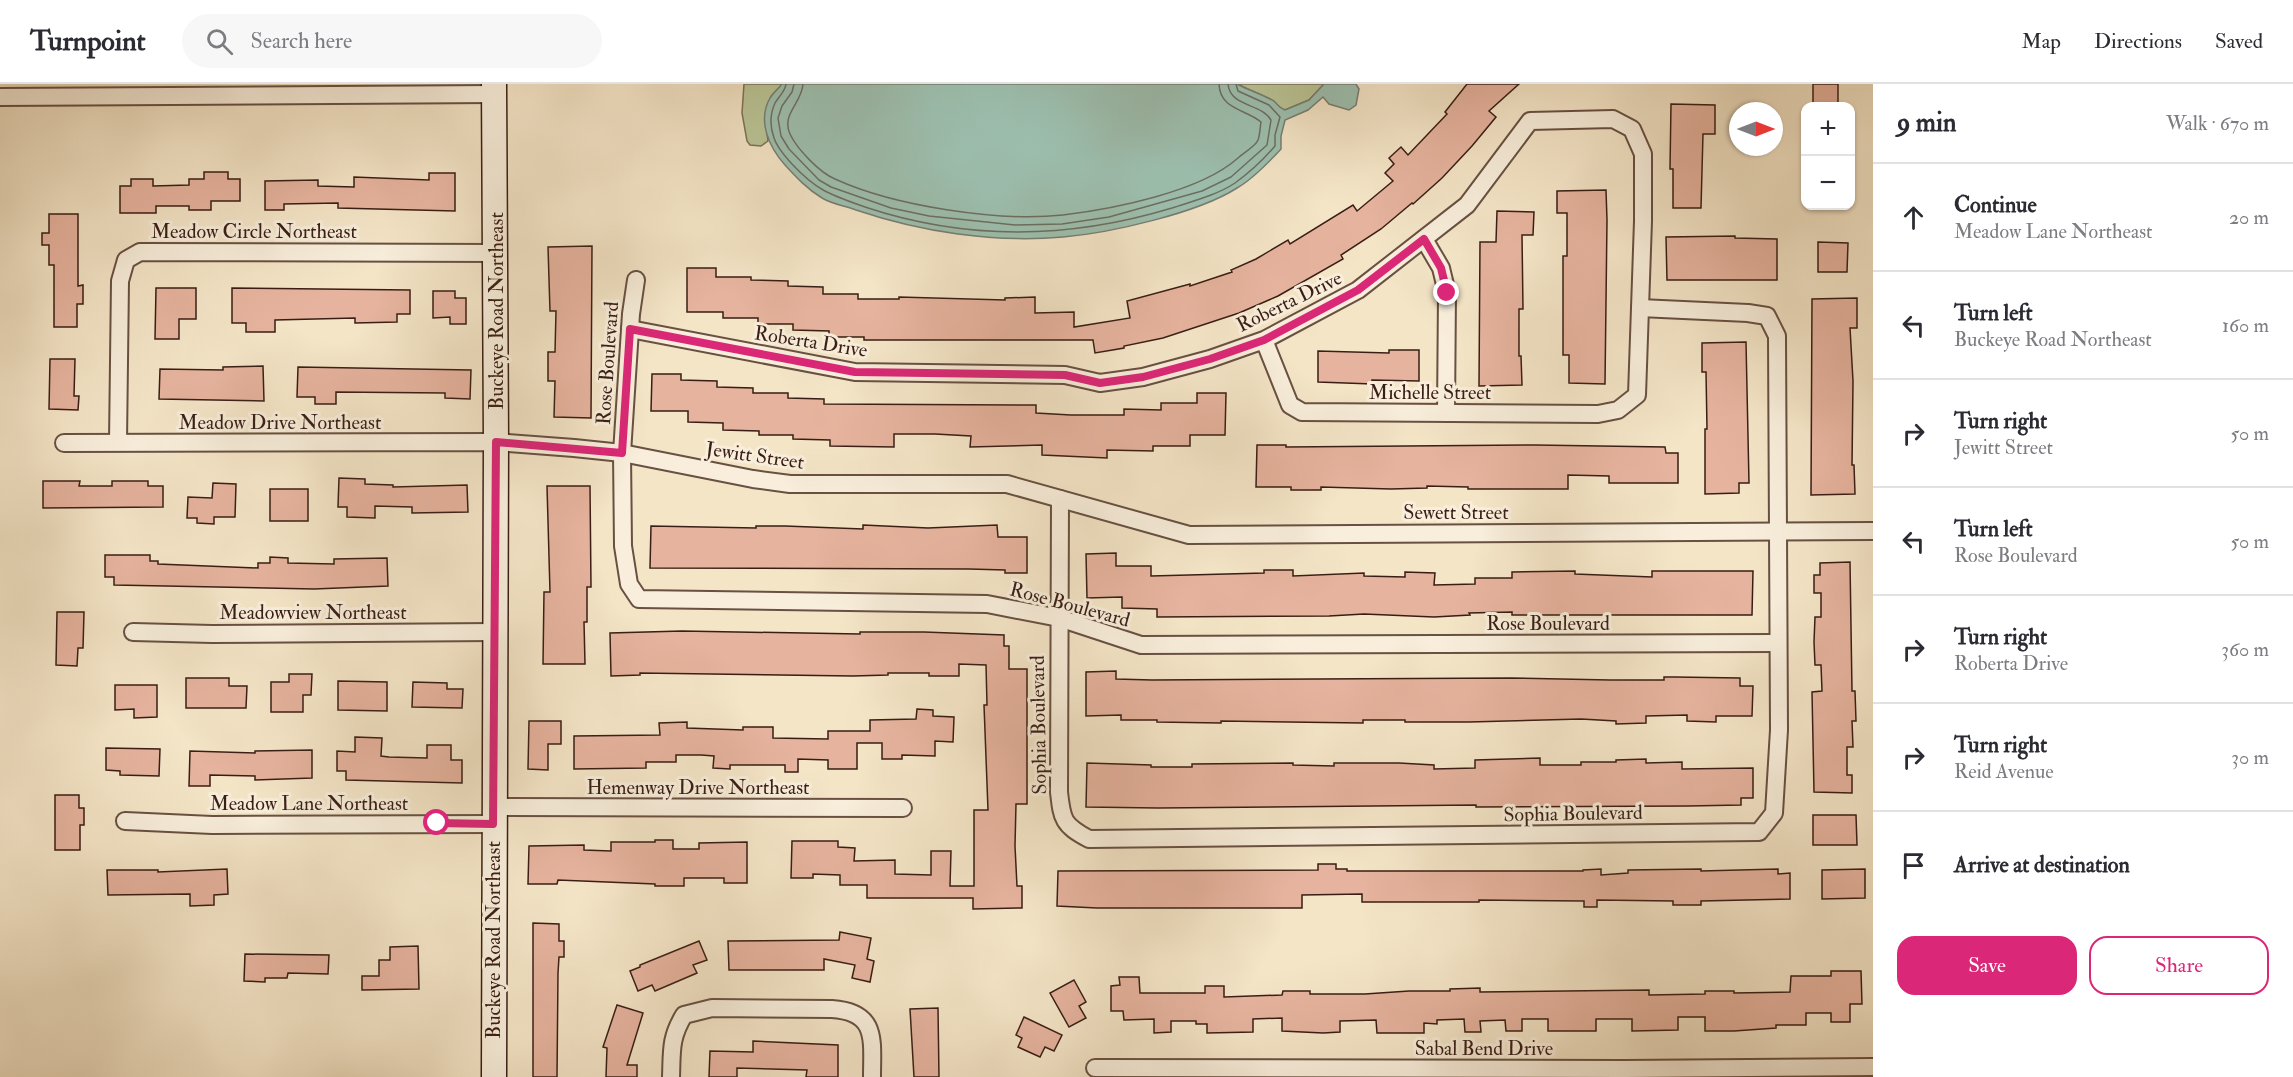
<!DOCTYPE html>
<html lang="en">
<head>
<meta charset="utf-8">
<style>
  :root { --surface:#fff; --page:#f7f7f7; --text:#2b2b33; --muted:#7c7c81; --line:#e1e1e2; --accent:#db2777 }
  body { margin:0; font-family:"IM FELL Double Pica",serif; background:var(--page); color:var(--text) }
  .controls { position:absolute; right:18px; top:18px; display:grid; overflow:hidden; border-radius:12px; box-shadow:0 2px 4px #0004 }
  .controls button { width:54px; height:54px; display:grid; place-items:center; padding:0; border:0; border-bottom:2px solid var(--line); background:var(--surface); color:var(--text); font:30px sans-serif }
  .compass { position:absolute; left:1729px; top:18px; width:54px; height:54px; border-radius:50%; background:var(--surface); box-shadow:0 2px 4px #0004; rotate:90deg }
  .stop { position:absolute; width:18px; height:18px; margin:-14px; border:4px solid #db2777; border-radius:50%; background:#fff }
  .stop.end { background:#db2777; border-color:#fff; box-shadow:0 2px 6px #0008 }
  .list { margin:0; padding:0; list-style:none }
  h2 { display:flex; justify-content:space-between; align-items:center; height:78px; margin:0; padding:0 24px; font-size:26px }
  h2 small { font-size:20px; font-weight:400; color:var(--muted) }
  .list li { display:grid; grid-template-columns:39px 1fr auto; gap:18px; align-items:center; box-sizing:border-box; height:108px; padding:0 24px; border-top:2px solid var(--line) }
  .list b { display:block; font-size:22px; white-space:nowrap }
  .list p { margin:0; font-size:20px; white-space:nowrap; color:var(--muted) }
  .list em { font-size:20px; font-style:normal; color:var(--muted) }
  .actions { display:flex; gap:12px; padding:18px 24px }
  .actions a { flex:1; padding:14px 0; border:2px solid var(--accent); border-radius:18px; text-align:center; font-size:21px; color:var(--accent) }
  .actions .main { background:var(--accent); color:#fff }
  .icon { flex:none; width:33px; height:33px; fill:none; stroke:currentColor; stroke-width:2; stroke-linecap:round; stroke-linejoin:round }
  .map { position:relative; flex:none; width:1873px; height:993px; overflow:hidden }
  header { display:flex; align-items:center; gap:36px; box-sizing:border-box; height:84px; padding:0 30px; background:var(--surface); border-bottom:2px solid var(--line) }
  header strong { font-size:28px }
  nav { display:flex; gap:33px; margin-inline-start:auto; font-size:21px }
  .search { width:420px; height:54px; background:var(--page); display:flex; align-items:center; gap:15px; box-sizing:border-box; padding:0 21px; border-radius:33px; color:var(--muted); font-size:22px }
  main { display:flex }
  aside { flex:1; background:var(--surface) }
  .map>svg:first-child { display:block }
  .green { fill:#bac596; stroke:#7a7256; stroke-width:1.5 }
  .water { fill:#9dc0b0; stroke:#757f72; stroke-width:1.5 }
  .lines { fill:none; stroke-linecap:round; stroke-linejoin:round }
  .shore { stroke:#6b6f62; stroke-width:1.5 }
  .building { fill:#e6b39e; stroke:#391e15; stroke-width:1.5 }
  .street-casing { stroke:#685042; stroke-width:20 }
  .secondary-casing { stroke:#391e15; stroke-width:27 }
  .street { stroke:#f8eedb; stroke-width:16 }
  .secondary { stroke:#f8eedb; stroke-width:24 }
  .route { stroke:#db2777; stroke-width:8 }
  .labels { text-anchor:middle; stroke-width:6; stroke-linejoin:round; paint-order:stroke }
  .street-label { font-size:20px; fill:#391e15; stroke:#f8eedb }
</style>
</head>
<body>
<header>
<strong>Turnpoint</strong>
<div class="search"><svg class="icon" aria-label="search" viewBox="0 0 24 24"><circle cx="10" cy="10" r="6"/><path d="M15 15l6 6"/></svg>Search here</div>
<nav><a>Map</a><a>Directions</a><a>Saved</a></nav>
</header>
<main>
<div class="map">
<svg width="1873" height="993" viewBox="0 0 1873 993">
  <rect width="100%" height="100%" fill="#f4e5c7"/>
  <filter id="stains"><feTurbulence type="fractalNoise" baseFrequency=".00333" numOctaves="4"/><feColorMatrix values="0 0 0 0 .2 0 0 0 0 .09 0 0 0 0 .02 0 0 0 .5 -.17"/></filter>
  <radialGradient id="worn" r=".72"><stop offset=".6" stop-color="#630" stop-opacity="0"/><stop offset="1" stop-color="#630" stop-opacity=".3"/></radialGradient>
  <g class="green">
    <path d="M744,0h38c-16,23 -18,29 -14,57l-7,5 -11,-1 -3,-4 -5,-28z"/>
    <path d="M1238,0h86l-15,16 -24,10c-7,-2 -10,-8 -16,-11 -10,-6 -21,-9 -31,-15z"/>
  </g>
  <path class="water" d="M782,0h455c11,6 27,11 37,17 4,4 5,7 11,9l24,-10 15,-16h32l3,5 -3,16 -7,5 -20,-6 -6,-7 -15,13 -23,10 -4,16v13c-12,13 -28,30 -44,39 -39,25 -127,45 -174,49 -69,6 -142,-5 -207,-27 -11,-4 -24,-6 -34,-12 -15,-9 -26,-21 -37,-33 -16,-18 -28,-44 -15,-67 3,-5 8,-9 12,-14z"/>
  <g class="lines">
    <g class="shore">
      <path d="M786,0c-1,8 -7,12 -11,19 -5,11 -5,24 -1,35 3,10 11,18 18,26 25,27 39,31 73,43 102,34 205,32 307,1 21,-7 45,-13 63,-25 14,-10 29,-24 40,-37v-11l5,-18 -11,-12 -31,-14 -2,-7"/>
      <path d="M794,0l-2,8 -10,14 -4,12 3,18 8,13 30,31 12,7 60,21 38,8 86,9 47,-1 47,-7 93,-26 29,-14 36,-32 4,-25c-10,-17 -41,-13 -43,-36"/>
      <path d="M803,0c-1,19 -22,30 -13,50 7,15 30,39 45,45 59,27 163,43 228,36 50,-6 137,-23 175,-57 5,-5 18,-12 20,-18 2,-5 2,-13 3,-18 -15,-13 -41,-12 -42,-38"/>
    </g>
  </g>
  <g class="building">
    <polygon points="1467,0 1519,0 1489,27 1496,33 1472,62 1442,94 1413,120 1412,119 1381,145 1341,171 1343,175 1278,212 1239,229 1163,254 1124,262 1124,264 1095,269 1093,256 864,256 864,253 829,253 829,247 793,246 793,240 758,240 758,234 723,234 723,228 687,228 687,184 716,184 716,193 751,193 751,196 788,197 788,202 823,203 823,210 858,210 858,215 899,215 899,213 1005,216 1005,214 1035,213 1035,229 1074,228 1074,243 1130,234 1127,217 1190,200 1190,202 1232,188 1231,186 1256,175 1288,156 1290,160 1353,121 1357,127 1393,97 1385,89 1394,80 1389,74 1401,63 1408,71 1447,30 1445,28"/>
    <rect x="1813" y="0" width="25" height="22"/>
    <polygon points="1671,20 1715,21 1715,50 1703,50 1701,124 1673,124 1673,85 1670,85"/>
    <polygon points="204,88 228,88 228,95 240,95 240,117 211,117 211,126 189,126 189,122 156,122 156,129 120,129 120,102 131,102 131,95 153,95 153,102 189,101 189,95 204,95"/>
    <polygon points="429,89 455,89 455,127 338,124 338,119 284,120 284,126 265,126 265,97 318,96 318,102 354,103 354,93 429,96"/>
    <polygon points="1606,106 1607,136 1605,300 1569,299 1569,271 1563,271 1563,172 1567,172 1567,129 1557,129 1557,107"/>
    <polygon points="1497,127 1534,128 1533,151 1522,151 1523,225 1519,225 1519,272 1521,272 1522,301 1479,302 1480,158 1496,158"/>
    <polygon points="49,130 78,130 78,202 83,201 83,220 77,220 77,243 54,243 54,181 49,181 49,161 42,161 42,149 49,149"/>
    <polygon points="1735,152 1735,154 1777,155 1777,196 1667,196 1666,153"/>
    <polygon points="1818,158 1848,159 1847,188 1818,188"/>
    <polygon points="592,162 591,334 554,333 555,297 548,297 548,268 555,268 556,227 550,227 548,163"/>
    <polygon points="156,204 196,204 196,235 179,235 179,255 155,255"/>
    <polygon points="232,204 410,206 410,230 397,230 397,238 355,239 355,234 275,236 275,248 246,248 246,239 232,239"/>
    <polygon points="433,207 455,207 455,214 466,214 466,240 450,240 450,233 433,234"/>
    <polygon points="1857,214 1857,244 1850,244 1853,297 1852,381 1854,381 1855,410 1811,411 1812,215"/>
    <polygon points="1746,258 1749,399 1739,399 1739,409 1705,410 1705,345 1707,345 1706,288 1702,288 1702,259"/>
    <polygon points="1389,266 1419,266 1419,297 1372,296 1372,300 1318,298 1318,267 1389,269"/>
    <polygon points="50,275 75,275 74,312 79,312 78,326 49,325"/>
    <polygon points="263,282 264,317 159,315 160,285 223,286 223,283"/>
    <polygon points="298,283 471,286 470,315 445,314 445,309 336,308 336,320 315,320 315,313 297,313"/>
    <polygon points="652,290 681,290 681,296 717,297 717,303 753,304 753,309 788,309 788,314 824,315 824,320 1036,321 1036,329 1071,331 1124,331 1124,325 1161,326 1161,319 1197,319 1197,309 1226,309 1225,351 1190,351 1190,362 1153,362 1153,367 1107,366 1107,374 1042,371 1042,361 970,363 971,352 935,350 894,350 894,363 830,362 830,356 793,355 793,351 759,351 759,347 723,346 723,339 688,338 688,327 651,327"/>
    <polygon points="1257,361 1286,361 1286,363 1535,361 1665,363 1666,369 1678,369 1678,399 1609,399 1609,392 1568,391 1568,405 1468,405 1468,403 1427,402 1427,404 1391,405 1321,403 1321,406 1291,406 1291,403 1256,403"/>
    <polygon points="339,394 365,395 365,400 393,401 393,403 467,401 468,428 412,429 412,423 375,422 375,434 347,433 347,423 338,423"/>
    <polygon points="43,397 80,397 79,402 112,402 112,397 148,397 148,402 163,402 163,423 43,424"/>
    <polygon points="213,399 236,400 235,433 214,433 214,440 197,439 197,434 187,434 188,413 212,414"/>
    <polygon points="547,402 590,402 591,503 587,503 587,538 584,538 585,580 543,580 544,508 550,508"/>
    <rect x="270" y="405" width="38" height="32"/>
    <polygon points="863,441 928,444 997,441 998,453 1027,453 1027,489 1005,489 1005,486 969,485 650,484 651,442 756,444 756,442 785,442 863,445"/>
    <polygon points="1116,469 1116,482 1151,482 1151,492 1264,489 1264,486 1293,486 1293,492 1364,489 1364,492 1405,493 1405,488 1435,489 1434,501 1475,500 1475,494 1512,494 1512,488 1575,487 1575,490 1652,493 1652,487 1753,487 1752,531 1512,531 1512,528 1469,529 1470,531 1434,533 1364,530 1329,532 1157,533 1157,525 1122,524 1122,513 1087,514 1086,470"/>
    <polygon points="105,471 150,471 150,477 158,477 158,480 258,484 258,479 270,479 270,473 288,474 288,479 334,480 334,475 387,474 388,502 314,505 114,501 114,493 105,493"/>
    <polygon points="1850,478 1852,607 1855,607 1856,637 1852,637 1853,663 1847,663 1847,691 1852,691 1852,709 1814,708 1812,608 1822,607 1821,581 1815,581 1814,558 1815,533 1821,533 1821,509 1814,509 1814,491 1820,491 1820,479"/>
    <polygon points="57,528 84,528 83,564 78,564 77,582 56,581"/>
    <polygon points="682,547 860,550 860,548 924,548 1004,551 1004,562 1009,562 1009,585 1027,585 1027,720 1016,720 1015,762 1017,802 1022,802 1022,824 973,825 973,814 867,814 867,801 840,801 840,791 813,790 813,794 791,794 792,757 838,757 838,763 855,764 854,777 895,776 895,790 931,791 931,767 951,767 950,802 974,802 974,726 988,726 984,621 987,621 986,581 959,580 959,592 929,592 929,589 888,589 888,591 853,592 640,589 640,591 611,592 610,549"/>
    <polygon points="1116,587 1116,595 1152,596 1511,594 1610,596 1664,596 1664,593 1675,593 1740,594 1740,602 1753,602 1752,632 1716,632 1716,638 1687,637 1687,631 1646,632 1646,639 1616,640 1616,637 1581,635 1469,638 1405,638 1405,636 1363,636 1363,639 1221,637 1221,639 1157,638 1157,636 1121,636 1121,631 1086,632 1086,588"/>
    <polygon points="289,590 312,590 311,611 303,611 303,628 271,628 271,598 289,598"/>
    <polygon points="186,594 229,594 229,602 247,602 246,624 186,624"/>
    <polygon points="338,597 387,598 387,627 338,626"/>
    <polygon points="413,598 447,599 447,605 463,605 462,624 412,623"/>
    <polygon points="115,601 157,601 157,633 134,634 134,625 115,626"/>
    <polygon points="917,625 933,626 933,632 954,633 953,658 935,657 935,672 902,671 902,675 882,675 882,659 857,659 857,685 828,685 828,676 798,675 798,688 785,688 785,681 730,681 730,685 713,684 714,672 701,671 676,671 676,678 646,678 646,684 574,685 574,652 660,651 659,639 687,638 687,644 743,646 743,643 773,643 773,654 828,655 828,647 870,647 870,636 916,635"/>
    <polygon points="529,637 561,637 561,660 548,660 548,686 528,685"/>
    <polygon points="355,653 382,654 381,672 389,673 427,674 427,661 451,661 451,676 462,676 462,699 346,696 346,687 337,687 337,667 355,668"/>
    <polygon points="106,664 160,665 159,692 120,691 120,687 106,686"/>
    <polygon points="312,666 312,694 255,696 255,692 210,691 210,702 189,702 190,667 255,669 255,667"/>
    <polygon points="1540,674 1540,681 1581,681 1581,678 1616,678 1616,676 1646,675 1646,679 1682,678 1682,685 1753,684 1753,714 1741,714 1741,721 1688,722 1476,723 1476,721 1158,724 1086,723 1087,679 1151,681 1151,683 1192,683 1192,680 1293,679 1293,681 1334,682 1334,679 1399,679 1434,681 1434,685 1475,684 1475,676"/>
    <polygon points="55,711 79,711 79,724 84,724 84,741 80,741 80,766 55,766"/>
    <polygon points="1813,731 1856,731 1857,761 1813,761"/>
    <polygon points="655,756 673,756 673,765 699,765 699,759 747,758 747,799 724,799 724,794 684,794 684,802 655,802 655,800 558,796 557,800 528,800 529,762 584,761 584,766 611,767 611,758 655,758"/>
    <polygon points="1318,780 1336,780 1336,785 1347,785 1347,787 1583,787 1583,786 1601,785 1601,791 1628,789 1628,786 1701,785 1701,787 1778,785 1778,790 1790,789 1790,815 1701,817 1701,821 1673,821 1673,817 1597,816 1597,823 1584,823 1584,817 1479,816 1479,818 1362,818 1362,810 1302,811 1302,824 1097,824 1057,822 1058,787 1318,786"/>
    <polygon points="227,785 228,810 214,811 214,821 190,822 190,810 108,811 107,786 158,786 158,788"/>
    <polygon points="1865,785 1865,814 1822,815 1822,786"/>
    <polygon points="533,839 559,840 559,857 564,857 564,873 559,873 558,889 557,993 533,993"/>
    <polygon points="840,848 871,854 867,875 874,877 870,898 852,894 855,881 824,875 824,886 729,886 728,857 839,856"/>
    <polygon points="699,857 707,876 693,881 697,889 655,907 652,901 638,907 630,887 640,883 640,881"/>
    <polygon points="418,862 419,905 362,906 362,892 379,892 379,876 390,876 390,863"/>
    <polygon points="245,870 329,871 328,890 288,889 287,894 265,894 265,898 244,897"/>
    <polygon points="1831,887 1861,887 1862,920 1850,920 1850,938 1831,938 1831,929 1806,929 1806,941 1776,941 1776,944 1734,947 1705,947 1705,933 1678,933 1678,946 1632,947 1632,935 1596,935 1596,947 1548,947 1548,935 1522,935 1522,947 1506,947 1505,936 1480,937 1481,948 1465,948 1464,935 1437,936 1437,940 1424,939 1424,949 1377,949 1376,936 1340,937 1340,948 1323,949 1282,947 1282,934 1253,935 1253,948 1207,949 1207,940 1196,940 1196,937 1171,937 1171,948 1154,949 1154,935 1124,936 1123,927 1111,927 1111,902 1120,901 1119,893 1139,893 1140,909 1205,909 1205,902 1224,902 1224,913 1282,911 1283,907 1310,907 1310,910 1365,910 1409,907 1450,907 1450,905 1480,904 1480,908 1649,906 1649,911 1705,910 1705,907 1734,907 1734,909 1790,908 1791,892 1831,892"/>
    <polygon points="1074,896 1086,918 1079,922 1086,934 1069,943 1050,909"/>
    <polygon points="617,921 643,929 627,981 637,981 637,993 606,993 607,964 603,963"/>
    <polygon points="938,924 939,993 914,993 910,925"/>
    <polygon points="1024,933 1062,951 1054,967 1045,963 1040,973 1018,963 1022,954 1016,951"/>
    <polygon points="753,957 838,961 838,993 806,993 807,986 737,984 737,993 709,993 710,967 753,968"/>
  </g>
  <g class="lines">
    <g class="street-casing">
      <g id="street">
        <polyline points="0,13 495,10"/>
        <polyline points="1424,155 1441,184 1447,209 1446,329"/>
        <polyline points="636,196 631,230 622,369 623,462 629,500 639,515 987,520 1059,534 1141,561 1777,559"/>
        <polyline points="630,245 855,288 1065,291 1100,299 1143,293 1210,275 1264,256 1358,206 1467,121 1530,37 1613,35 1632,45 1643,70 1643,137 1637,311 1618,326 1598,330 1302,328 1290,321 1264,256"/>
        <polyline points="118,358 120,197 126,176 140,168 496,169"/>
        <polyline points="64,359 496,358 574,364 622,369 753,395 790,400 1007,400 1189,451 1873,447"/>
        <path d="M1060,415l-1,293c3,28 4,33 30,47l670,-7 15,-19 5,-83 -2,-394 -10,-20 -19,-3 -108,-5"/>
        <polyline points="133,548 212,550 494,548"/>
        <polyline points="493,723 903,724"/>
        <polyline points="125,737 212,741 493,740"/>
        <polyline points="1095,984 1624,985 1873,983"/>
        <path d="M671,993c1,-26 -1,-39 13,-62l28,-7 120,1c46,3 40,31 40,68"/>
      </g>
    </g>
    <g class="secondary-casing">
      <polyline id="secondary" points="494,993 496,358 494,0"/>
    </g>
    <use href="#street" class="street"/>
    <use href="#secondary" class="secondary"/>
  </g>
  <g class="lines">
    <polyline class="route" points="437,739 493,740 496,358 622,369 630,245 855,288 1065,291 1100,299 1143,293 1210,275 1264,256 1358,206 1424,155 1441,184 1447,209"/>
  </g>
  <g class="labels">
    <g class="street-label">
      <text x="254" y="154">Meadow Circle Northeast</text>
      <text transform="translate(1289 217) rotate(-26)" y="7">Roberta Drive</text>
      <text transform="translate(496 227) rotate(-90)" y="7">Buckeye Road Northeast</text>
      <text transform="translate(811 257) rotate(9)" y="7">Roberta Drive</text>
      <text transform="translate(607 279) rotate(-86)" y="7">Rose Boulevard</text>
      <text x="1430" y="315">Michelle Street</text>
      <text x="280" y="345">Meadow Drive Northeast</text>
      <text transform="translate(755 371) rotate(8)" y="7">Jewitt Street</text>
      <text x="1456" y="435">Sewett Street</text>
      <text transform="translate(1070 520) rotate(15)" y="7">Rose Boulevard</text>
      <text x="313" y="535">Meadowview Northeast</text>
      <text x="1548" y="546">Rose Boulevard</text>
      <text transform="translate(1038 641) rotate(-91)" y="7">Sophia Boulevard</text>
      <text x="698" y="710">Hemenway Drive Northeast</text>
      <text x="309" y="726">Meadow Lane Northeast</text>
      <text transform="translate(1573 729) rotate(-1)" y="7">Sophia Boulevard</text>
      <text transform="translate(493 856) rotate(-90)" y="7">Buckeye Road Northeast</text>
      <text x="1484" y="971">Sabal Bend Drive</text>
    </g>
  </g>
  <rect width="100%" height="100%" filter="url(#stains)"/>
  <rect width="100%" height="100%" fill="url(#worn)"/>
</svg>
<div class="controls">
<button>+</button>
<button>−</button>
</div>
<svg class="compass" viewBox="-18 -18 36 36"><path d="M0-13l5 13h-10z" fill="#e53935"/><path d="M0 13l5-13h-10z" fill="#7c7c81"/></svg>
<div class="stop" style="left:437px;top:739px"></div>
<div class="stop end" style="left:1447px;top:209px"></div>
</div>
<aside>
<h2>9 min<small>Walk · 670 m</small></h2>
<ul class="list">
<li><svg class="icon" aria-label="ahead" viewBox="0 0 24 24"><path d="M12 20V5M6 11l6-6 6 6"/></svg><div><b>Continue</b><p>Meadow Lane Northeast</p></div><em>20 m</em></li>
<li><svg class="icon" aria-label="left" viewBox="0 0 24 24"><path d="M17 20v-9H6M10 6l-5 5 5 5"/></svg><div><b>Turn left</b><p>Buckeye Road Northeast</p></div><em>160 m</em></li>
<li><svg class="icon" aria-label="right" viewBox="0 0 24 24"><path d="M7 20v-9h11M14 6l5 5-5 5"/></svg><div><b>Turn right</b><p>Jewitt Street</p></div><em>50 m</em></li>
<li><svg class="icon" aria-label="left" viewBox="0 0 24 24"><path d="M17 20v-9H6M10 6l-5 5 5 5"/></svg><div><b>Turn left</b><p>Rose Boulevard</p></div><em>50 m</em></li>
<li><svg class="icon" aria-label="right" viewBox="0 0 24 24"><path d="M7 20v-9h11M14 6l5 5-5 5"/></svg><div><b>Turn right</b><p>Roberta Drive</p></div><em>360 m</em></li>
<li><svg class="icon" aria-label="right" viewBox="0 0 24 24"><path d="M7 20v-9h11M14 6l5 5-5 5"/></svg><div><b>Turn right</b><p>Reid Avenue</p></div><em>30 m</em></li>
<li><svg class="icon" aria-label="arrive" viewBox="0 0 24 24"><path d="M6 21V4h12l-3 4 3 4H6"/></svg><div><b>Arrive at destination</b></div></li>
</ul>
<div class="actions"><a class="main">Save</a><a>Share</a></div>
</aside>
</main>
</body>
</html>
